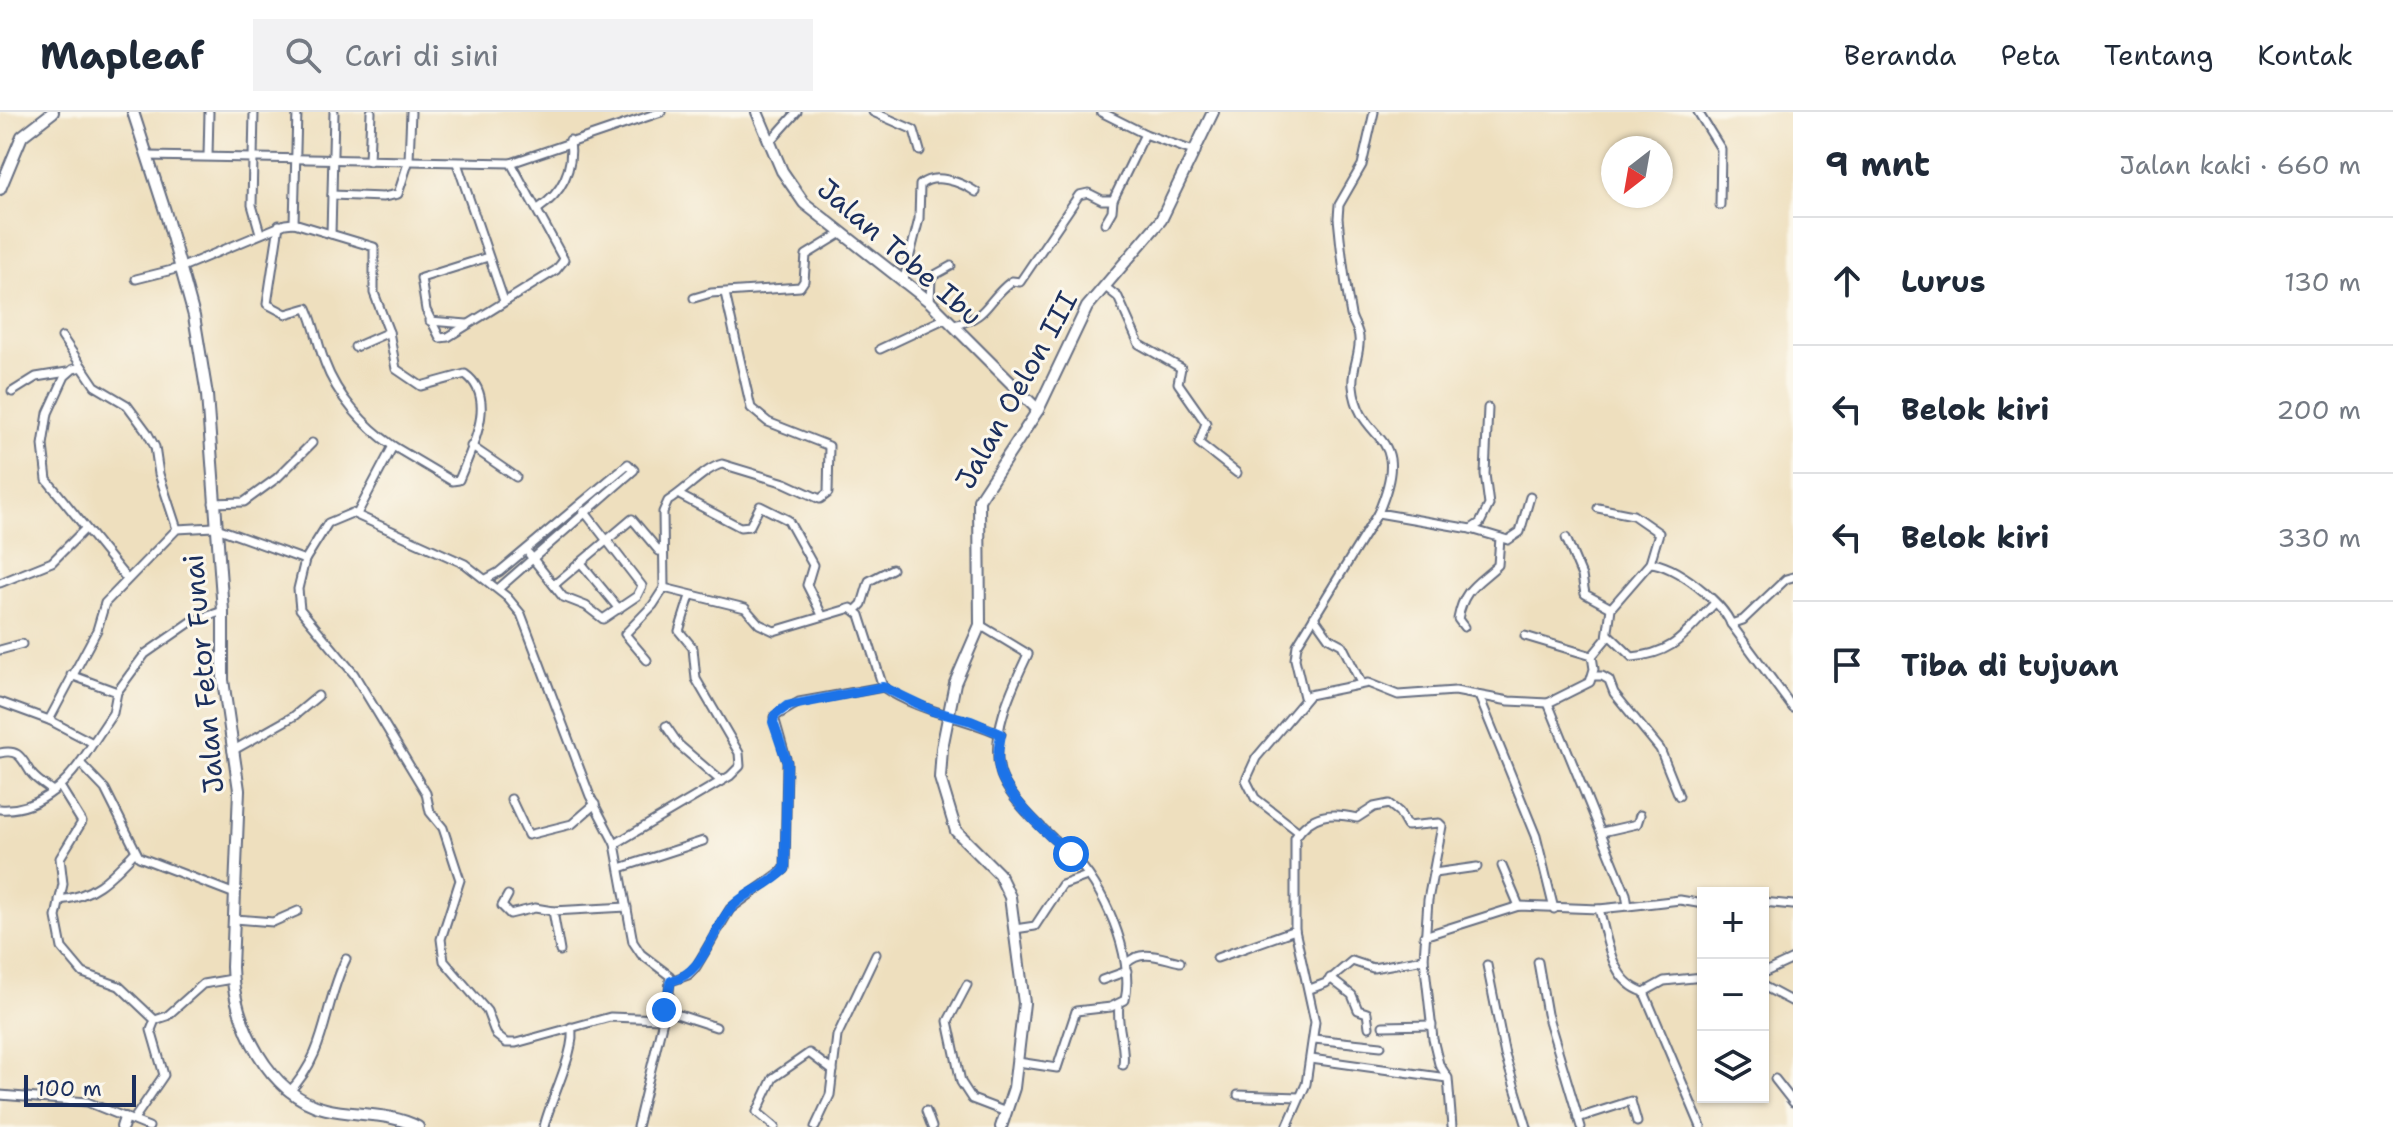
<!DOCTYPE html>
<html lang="id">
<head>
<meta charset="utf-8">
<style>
  :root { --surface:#fff; --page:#f2f2f3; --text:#1f2937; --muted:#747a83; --line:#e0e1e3 }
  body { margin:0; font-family:"Shantell Sans",sans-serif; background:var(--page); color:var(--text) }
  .controls { position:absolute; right:24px; bottom:24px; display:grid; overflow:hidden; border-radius:0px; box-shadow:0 2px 6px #0004 }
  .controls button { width:72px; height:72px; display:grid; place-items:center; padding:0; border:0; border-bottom:2px solid var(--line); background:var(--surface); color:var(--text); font:40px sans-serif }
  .compass { position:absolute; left:1601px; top:24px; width:72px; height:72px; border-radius:50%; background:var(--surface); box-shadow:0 2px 6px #0004; rotate:211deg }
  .scale { position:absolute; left:24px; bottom:20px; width:112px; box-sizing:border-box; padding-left:8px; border:4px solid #1b2f5e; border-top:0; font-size:22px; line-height:28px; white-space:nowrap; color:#1b2f5e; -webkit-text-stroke:6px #fbf7ec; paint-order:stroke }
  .stop { position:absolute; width:24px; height:24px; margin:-18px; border:6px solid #1a73e8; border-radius:50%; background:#fff }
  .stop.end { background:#1a73e8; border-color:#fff; box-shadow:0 2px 8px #0008 }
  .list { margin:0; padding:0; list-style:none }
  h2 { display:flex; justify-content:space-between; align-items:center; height:104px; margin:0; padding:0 32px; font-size:34px }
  h2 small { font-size:26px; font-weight:400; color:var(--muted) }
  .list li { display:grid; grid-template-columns:52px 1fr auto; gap:24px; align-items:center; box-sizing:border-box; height:128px; padding:0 32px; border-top:2px solid var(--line) }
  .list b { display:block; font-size:30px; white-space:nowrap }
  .list em { font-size:26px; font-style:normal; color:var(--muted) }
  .icon { flex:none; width:44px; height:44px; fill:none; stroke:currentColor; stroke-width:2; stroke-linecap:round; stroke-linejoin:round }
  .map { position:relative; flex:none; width:1793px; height:1015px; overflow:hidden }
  header { display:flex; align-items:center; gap:48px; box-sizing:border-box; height:112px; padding:0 40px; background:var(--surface); border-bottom:2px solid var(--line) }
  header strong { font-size:38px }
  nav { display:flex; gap:44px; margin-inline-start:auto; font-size:28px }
  .search { width:560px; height:72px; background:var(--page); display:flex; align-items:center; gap:20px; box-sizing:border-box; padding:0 28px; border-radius:0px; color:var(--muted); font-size:30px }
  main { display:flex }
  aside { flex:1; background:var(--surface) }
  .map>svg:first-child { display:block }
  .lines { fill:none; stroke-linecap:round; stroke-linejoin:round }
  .street-casing { stroke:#656d80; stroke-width:11 }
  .secondary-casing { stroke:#656d80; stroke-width:14 }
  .street { stroke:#fff; stroke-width:7 }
  .secondary { stroke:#fff; stroke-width:10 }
  .route { stroke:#1a73e8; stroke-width:10 }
  .labels { text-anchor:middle; stroke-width:6; stroke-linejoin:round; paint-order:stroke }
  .street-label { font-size:28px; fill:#1b2f5e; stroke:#fbf7ec }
</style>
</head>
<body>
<header>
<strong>Mapleaf</strong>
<div class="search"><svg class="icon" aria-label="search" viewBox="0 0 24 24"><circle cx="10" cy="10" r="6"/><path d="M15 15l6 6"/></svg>Cari di sini</div>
<nav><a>Beranda</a><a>Peta</a><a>Tentang</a><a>Kontak</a></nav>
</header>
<main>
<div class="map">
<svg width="1793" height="1015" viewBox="0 0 1793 1015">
  <rect width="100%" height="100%" fill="#fbf7ec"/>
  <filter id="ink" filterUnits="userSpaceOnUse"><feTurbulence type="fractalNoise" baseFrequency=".0125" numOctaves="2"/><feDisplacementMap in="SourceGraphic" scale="16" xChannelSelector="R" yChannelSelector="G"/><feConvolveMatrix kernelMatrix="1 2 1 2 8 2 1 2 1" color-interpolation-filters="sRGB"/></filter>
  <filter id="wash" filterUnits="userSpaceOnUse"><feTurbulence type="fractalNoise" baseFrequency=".006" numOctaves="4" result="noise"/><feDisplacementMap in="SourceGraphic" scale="32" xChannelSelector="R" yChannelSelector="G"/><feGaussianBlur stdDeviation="1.8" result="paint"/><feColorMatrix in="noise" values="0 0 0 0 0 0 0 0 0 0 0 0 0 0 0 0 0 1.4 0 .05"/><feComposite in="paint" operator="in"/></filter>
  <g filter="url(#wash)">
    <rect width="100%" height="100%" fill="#eedfbe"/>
  </g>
  <g filter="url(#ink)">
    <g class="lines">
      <g class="street-casing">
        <g id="street">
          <polyline points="254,0 252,93 260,121"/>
          <polyline points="873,0 914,18 920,39"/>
          <polyline points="1101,0 1145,22 1196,40"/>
          <path d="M1374,0l-12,53 -23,40 -1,13c3,32 7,65 13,97 2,8 8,15 8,23 2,15 -8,31 -6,48 6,61 62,41 25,127l93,16 37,11 12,-8 10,-35"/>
          <polyline points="1698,0 1721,37 1720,93"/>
          <polyline points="771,29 797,0"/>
          <polyline points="148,44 511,51 661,0"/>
          <polyline points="208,44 209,0"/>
          <polyline points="369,49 371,0"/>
          <polyline points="457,51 504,189"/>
          <polyline points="332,83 383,85 398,82 409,48 411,0"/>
          <path d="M538,97c24,-16 36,-40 32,-69"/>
          <polyline points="294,111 297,0"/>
          <polyline points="1105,111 1112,99 1113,88"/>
          <path d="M279,113l-12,79 19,10 21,-6c8,18 11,37 18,55 12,33 39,63 68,83"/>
          <polyline points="331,122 334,0"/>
          <polyline points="488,145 421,166 426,198 440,226 448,225 556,158 564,148 511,51"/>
          <path d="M136,167l44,-11 105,-44 9,-1 80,24v46l15,39 7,37 25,17 44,-12c34,24 6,76 -6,106l-7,1 -59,-35 -36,68"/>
          <path d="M903,171l16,-64 1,-34c14,-13 41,-3 56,7"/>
          <polyline points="1104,174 1118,185 1139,232 1181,256 1178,271 1206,311 1199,331 1237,361"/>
          <polyline points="694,186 711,181 800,175 804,169 806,143 842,121"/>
          <polyline points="930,190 931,165 951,154"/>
          <polyline points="430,209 467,212"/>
          <path d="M954,213c36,-8 31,-24 58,-44l8,1 59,-87 9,-2 14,7h11l32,-66"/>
          <polyline points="62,225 95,274 127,293 147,320 155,335 159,362 177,417"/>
          <polyline points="355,235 389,220"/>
          <polyline points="880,237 946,206"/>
          <polyline points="82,255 73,257 65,264 48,301 43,333 47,368 127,467"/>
          <polyline points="12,280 36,265 67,260"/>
          <polyline points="471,334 516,365"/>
          <polyline points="681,384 740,415 750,414 760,394 788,408 813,453 807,473 822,503"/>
          <polyline points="213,391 244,390 277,366 312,331"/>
          <polyline points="1598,396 1633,403 1659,421 1650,451"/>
          <polyline points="1471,417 1480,411 1489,393 1485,362 1488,296"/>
          <polyline points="1566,426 1582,464 1585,482 1611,496"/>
          <polyline points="529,442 563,485 586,494 603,507 637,484 642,474 584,399"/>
          <polyline points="305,448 298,477 300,497 354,562 426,681 430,700 443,716 460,768 441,827 444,849 487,899 496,923 506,931 516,931 610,905 661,907"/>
          <polyline points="581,451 619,497"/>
          <polyline points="486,467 499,460 628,352 634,358 498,477"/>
          <polyline points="0,471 52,450 84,418"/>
          <polyline points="554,473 632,407 659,439"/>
          <path d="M664,476l81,20 14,16 15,7 77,-23 9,7 23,72c34,24 80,30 118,47"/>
          <polyline points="856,498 862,492 869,469 892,457"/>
          <polyline points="1314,505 1329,526 1342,533 1361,571"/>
          <polyline points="1731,512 1793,596"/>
          <path d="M980,513l48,29c-16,34 -38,78 -28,117 6,27 51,65 71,84 32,28 64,103 54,145l-14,7 -35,4 -19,57 -39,-6"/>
          <path d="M1464,515l-6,-8c6,-32 20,-35 40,-54l2,-27"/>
          <path d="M1608,522l24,23c44,-4 53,-24 83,-54"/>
          <path d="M1525,524l67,20 15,-18 4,-30 39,-45c24,1 73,39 81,61l12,-4 43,-41 7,-2"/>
          <polyline points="0,538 22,532"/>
          <polyline points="1592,544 1594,557 1590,570 1548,591 1626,782 1628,794 1599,797"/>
          <path d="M647,548l-22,-26 28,-29 11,-17 -1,-76 5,-11c16,-9 37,-33 54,-37l63,19 35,16 8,-6 1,-47 -61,-24 -17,-14 -26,-115"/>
          <polyline points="71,563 117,580 145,542 191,510 223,499"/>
          <polyline points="1593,564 1602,564 1609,568 1614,581 1660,637 1679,684"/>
          <polyline points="1479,584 1536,724 1554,797"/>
          <polyline points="1304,585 1295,547 1297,533 1378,401"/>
          <polyline points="0,590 49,608 97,518 105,491 177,417 214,415 305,448 328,411 352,401 465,452 507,485 521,502 590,684 615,732 633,830 641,842 670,864 669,883 637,1015"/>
          <polyline points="666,614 679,633 721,669"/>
          <polyline points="93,631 113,601 117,580"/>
          <polyline points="232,639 294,604 318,584"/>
          <path d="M0,641c20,-5 22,7 31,20 6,8 15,13 22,18"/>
          <polyline points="80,651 105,677 139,745 235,782"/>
          <polyline points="61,676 82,710 60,746 63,772 56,805 62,836 83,861 119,874 155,908 167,904 203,872 232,867"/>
          <polyline points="511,687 528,723 572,712 595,692"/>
          <path d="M0,697c42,3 73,-32 93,-66l-44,-23"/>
          <polyline points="1299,720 1255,686 1246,668 1256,646 1309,583 1368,571 1398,583 1455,579 1509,589 1548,591"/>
          <polyline points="1602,720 1637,712 1640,703"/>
          <polyline points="615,732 730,664 740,654 739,641 696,567 693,536 679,519 690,484"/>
          <polyline points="1502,754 1519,794"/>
          <polyline points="620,756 703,729"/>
          <polyline points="1434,761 1477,755"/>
          <polyline points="508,783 502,794 510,802 535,796 553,799"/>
          <path d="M59,788c35,-3 53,-24 76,-48"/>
          <polyline points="1763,790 1793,793"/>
          <polyline points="1628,794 1680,788 1703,792"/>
          <polyline points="235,807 273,810 298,799"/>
          <polyline points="1015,817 1035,814 1062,773 1087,764"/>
          <path d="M1424,824l95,-30 80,3c9,31 11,72 45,83l57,135"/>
          <polyline points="560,839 553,799 627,795"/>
          <polyline points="1217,846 1295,818"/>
          <polyline points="1538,850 1547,902 1581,1015"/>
          <path d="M1126,852c15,-16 35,-6 54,-2"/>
          <polyline points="1487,853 1505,943 1527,1015"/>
          <polyline points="1763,861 1793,847"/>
          <polyline points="1330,866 1352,883 1358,898 1367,901 1369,915"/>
          <polyline points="1102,868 1127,859"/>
          <polyline points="671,869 688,863 696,855 730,797 785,757 787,650 774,605 799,590 883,575"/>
          <polyline points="967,873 948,909 961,970 972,987 1006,1000"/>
          <polyline points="1763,874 1793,890"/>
          <polyline points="1310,877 1326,871 1352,849 1373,856 1424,847"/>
          <polyline points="1644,880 1664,869 1703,865"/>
          <path d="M1119,893c-3,21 7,40 4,60"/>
          <polyline points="664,898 716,915"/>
          <polyline points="1383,914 1432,913"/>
          <polyline points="1314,927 1381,934"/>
          <polyline points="1311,947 1447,966"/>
          <polyline points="1775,967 1793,990"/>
          <path d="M289,980c39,-40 34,-87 57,-133"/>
          <polyline points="0,983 87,990 149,1015"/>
          <polyline points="1238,983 1300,985"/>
          <polyline points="926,999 932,1015"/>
          <polyline points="1578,1006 1631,989 1637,1010"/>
          <polyline points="134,1007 164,963 151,918 155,908"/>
          <path d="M544,1015c6,-27 34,-80 27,-100"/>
          <polyline points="775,1015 757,1000 773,966 809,941 833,959"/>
          <polyline points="815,1015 830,983 837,924 876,842"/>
          <path d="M1287,1015l19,-43 9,-62 -20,-92v-92c16,-25 36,-26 62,-20l17,-11 15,-3 10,8 8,14 32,-3 3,3 -14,74 -4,59 9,80 6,25 9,14 4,49"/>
        </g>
      </g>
      <g class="secondary-casing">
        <g id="secondary">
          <path d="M133,0l32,99 29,105 13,79 16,216v69l16,110 -7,177c1,55 37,129 94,142 29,7 65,3 92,18"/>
          <polyline points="757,0 782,59 804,91 930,190 1038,298"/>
          <polyline points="0,77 22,24 53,0"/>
          <polyline points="122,1015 125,1006"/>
          <polyline points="1001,1015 1014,976 1024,891 1010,785 999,762 956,719 940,666 942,636 955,571 980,513 979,388 1038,298 1087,195 1161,108 1213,0"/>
        </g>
      </g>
      <use href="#street" class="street"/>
      <use href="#secondary" class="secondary"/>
    </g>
  </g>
  <g class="lines" filter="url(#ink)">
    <path class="route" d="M664,898l7,-29c36,-9 39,-52 63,-76 15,-15 36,-19 51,-36l2,-107 -14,-40 2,-7 12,-9 96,-19 50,24 38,10 30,13c-2,13 -5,26 -1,38 7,24 51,67 71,82"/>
  </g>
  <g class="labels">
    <g class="street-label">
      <text transform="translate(900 140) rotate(41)" y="10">Jalan Tobe Ibu</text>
      <text transform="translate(1016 278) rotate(-61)" y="10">Jalan Oelon III</text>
      <text transform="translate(203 562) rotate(-95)" y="10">Jalan Fetor Funai</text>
    </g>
  </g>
</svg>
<div class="controls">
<button>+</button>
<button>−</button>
<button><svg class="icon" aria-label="layers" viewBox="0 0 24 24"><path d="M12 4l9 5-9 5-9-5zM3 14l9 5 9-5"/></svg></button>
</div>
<svg class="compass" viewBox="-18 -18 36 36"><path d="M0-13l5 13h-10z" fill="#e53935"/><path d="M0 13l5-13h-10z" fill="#747a83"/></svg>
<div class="scale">100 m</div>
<div class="stop" style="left:1071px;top:742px"></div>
<div class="stop end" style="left:664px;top:898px"></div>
</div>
<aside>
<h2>9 mnt<small>Jalan kaki · 660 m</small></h2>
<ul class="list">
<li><svg class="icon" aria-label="ahead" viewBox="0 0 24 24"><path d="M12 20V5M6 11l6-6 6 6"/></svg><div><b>Lurus</b></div><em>130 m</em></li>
<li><svg class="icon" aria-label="left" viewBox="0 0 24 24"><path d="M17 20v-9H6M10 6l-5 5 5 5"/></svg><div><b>Belok kiri</b></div><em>200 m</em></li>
<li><svg class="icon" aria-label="left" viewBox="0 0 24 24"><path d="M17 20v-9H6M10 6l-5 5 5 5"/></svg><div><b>Belok kiri</b></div><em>330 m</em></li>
<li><svg class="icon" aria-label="arrive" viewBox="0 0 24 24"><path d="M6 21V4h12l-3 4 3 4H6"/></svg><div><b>Tiba di tujuan</b></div></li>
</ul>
</aside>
</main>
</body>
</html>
